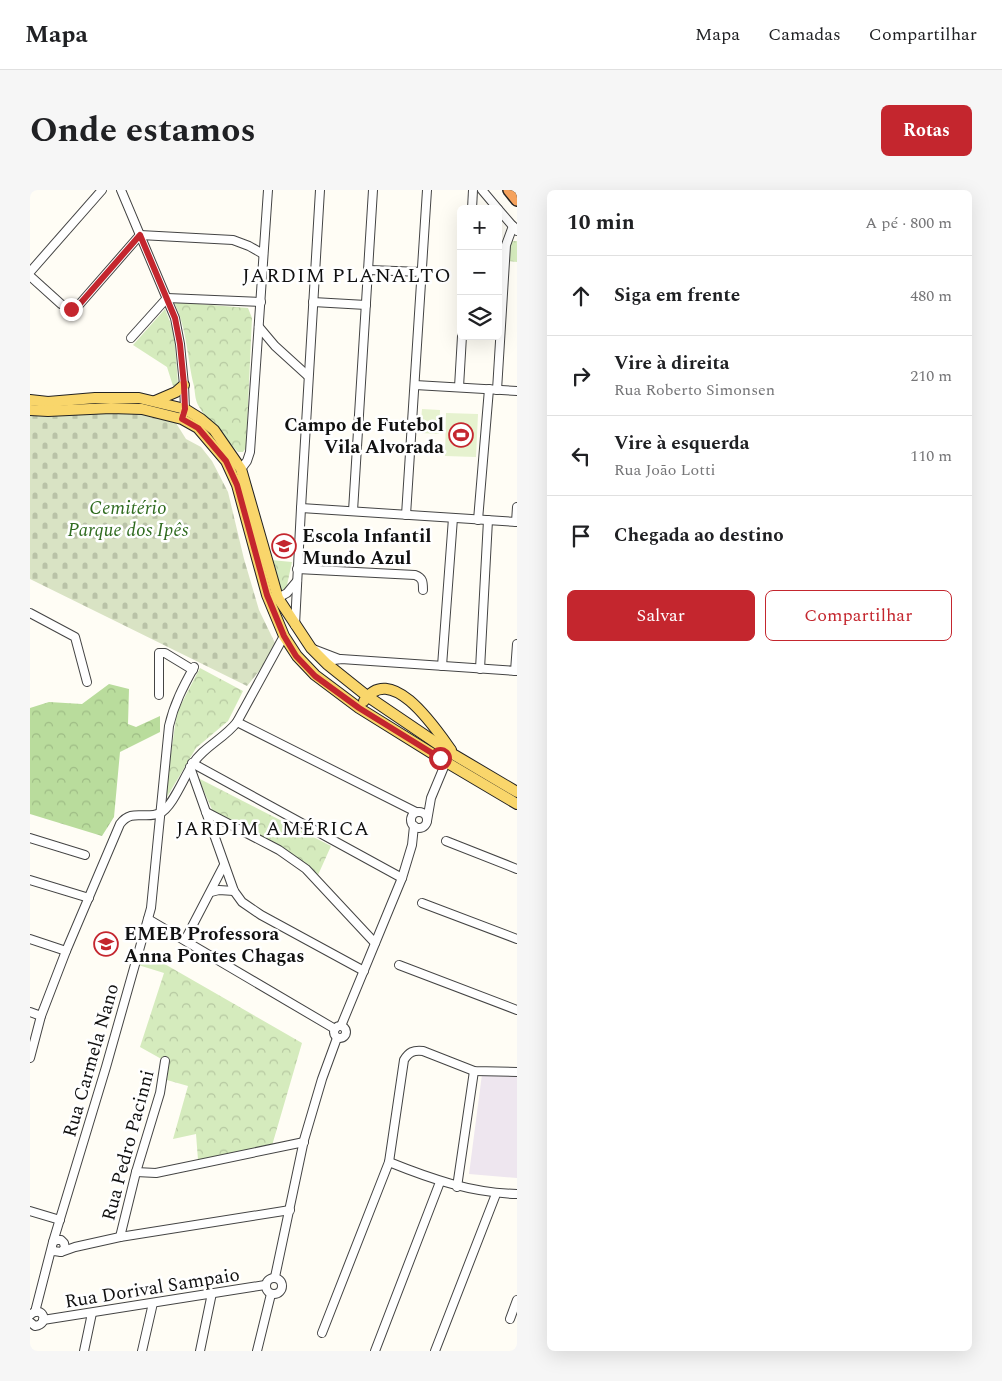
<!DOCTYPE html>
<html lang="pt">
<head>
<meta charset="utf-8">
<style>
  :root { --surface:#fff; --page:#f6f6f6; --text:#202124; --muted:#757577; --line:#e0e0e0; --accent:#c4262e }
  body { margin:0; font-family:Spectral,serif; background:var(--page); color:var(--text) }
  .controls { position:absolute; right:15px; top:15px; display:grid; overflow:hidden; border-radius:8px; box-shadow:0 5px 20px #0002 }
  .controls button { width:45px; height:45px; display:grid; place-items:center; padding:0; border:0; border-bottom:1px solid var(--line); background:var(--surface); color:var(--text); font:25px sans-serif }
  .stop { position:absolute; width:15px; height:15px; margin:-11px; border:4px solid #c4262e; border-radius:50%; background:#fff }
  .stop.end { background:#c4262e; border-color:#fff; box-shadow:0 1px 5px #0008 }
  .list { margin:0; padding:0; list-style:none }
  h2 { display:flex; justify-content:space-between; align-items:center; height:65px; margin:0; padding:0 20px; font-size:21px }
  h2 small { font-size:16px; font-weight:400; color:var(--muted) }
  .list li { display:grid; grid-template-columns:32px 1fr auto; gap:15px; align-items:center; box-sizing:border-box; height:80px; padding:0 20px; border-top:1px solid var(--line) }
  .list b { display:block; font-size:19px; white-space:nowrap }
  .list p { margin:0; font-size:16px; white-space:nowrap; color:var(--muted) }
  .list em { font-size:16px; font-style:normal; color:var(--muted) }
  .actions { display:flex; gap:10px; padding:15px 20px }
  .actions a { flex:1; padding:11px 0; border:1px solid var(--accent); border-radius:8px; text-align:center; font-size:18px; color:var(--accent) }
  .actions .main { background:var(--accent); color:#fff }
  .icon { flex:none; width:28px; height:28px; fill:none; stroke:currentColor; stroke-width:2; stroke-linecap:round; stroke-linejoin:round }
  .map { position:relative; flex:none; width:487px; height:1161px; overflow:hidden; border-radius:8px }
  header { display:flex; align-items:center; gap:30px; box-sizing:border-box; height:70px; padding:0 25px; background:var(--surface); border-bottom:1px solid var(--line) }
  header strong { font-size:24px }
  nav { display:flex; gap:28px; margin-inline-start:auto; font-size:18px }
  .intro { display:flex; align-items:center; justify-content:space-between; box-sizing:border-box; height:120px; padding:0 30px }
  h1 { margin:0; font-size:35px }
  .button { padding:12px 22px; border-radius:8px; background:var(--accent); color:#fff; font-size:18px; font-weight:700 }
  main { display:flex; gap:30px; padding:0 30px }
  aside { flex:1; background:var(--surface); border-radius:8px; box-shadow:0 5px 20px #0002 }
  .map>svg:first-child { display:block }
  .industrial { fill:#eee6ef }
  .forest { fill:url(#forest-crowns) }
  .cemetery { fill:url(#cemetery-stones) }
  .park { fill:url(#park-crowns) }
  .pitch { fill:#e6f2cf }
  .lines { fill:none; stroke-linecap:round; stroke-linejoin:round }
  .minor-casing { stroke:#444; stroke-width:10 }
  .major-casing { stroke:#222; stroke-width:12 }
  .highway-casing { stroke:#222; stroke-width:14 }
  .minor { stroke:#fff; stroke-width:8 }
  .major { stroke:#f9d66b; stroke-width:10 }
  .highway { stroke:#f5a25d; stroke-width:11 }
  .route { stroke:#c4262e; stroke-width:6 }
  .labels { text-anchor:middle; stroke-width:5; stroke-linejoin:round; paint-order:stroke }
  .poi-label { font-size:19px; font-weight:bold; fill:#111; stroke:#fff; text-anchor:start }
  .park-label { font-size:19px; font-style:italic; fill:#2f6b1f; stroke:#fff }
  .street-label { font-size:19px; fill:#111; stroke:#fff }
  .neighbourhood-label { font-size:20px; letter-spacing:1px; fill:#111; stroke:#fff }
</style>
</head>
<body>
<header>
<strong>Mapa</strong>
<nav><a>Mapa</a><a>Camadas</a><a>Compartilhar</a></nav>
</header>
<div class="intro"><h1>Onde estamos</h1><a class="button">Rotas</a></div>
<main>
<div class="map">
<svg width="487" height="1161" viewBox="0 0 487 1161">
  <defs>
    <pattern id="forest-crowns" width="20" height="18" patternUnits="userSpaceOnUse" patternTransform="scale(1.25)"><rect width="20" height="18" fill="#b9dc9c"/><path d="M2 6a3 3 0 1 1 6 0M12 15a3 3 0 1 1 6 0" fill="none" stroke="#9ebc85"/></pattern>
    <pattern id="cemetery-stones" width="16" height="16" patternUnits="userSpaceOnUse" patternTransform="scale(1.25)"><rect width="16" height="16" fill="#d9e3c4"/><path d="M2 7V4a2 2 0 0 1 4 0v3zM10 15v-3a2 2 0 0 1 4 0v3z" fill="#b9c2a7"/></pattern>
    <pattern id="park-crowns" width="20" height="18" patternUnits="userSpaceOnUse" patternTransform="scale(1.25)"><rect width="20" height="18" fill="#d5ebbd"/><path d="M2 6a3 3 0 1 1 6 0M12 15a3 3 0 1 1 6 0" fill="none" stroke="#b6c8a1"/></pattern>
  </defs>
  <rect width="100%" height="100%" fill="#fffdf5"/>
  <polygon class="industrial" points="452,884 487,885 487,988 439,984"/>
  <polygon class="forest" points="79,494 99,499 98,534 106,537 130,526 130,542 90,562 84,627 72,646 0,624 0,518 19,512 52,514"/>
  <polygon class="cemetery" points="0,223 108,223 132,228 146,233 156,249 171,257 182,271 198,302 214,369 229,420 245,453 234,475 217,496 0,389"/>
  <g class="park">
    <polygon points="480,51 487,51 487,72 478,71"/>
    <path d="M144,112l74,6 4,10 -6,130 -3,4h-5c-13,-14 -31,-30 -40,-47 -3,-6 -3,-13 -4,-19 -7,-28 -7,-58 -20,-84z"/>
    <polygon points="135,119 144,142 148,194 143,196 137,177 103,155"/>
    <polygon points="241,370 262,372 254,409"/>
    <polygon points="170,478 213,501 198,531 166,558 134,612 147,522"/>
    <polygon points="168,588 301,656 288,685 238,649 184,624"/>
    <polygon points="112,761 272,853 241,959 168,970 166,944 143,949 158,896 137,890 138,884 135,871 110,857 134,783 105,774"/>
  </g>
  <g class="pitch">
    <polygon points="392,219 410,220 409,244 390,243"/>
    <polygon points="416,223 448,224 446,267 415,266"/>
  </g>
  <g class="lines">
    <g class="minor-casing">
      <g id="minor">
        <polyline points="91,0 145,128 150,154 154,195 155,219 152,229"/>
        <polyline points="452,0 468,19"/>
        <polyline points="442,19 443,0"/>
        <polyline points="468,19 487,41"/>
        <polyline points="339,80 392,82"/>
        <polyline points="0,82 72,0"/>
        <polyline points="0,86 31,114 41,119 48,116 110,45 203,50 219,56 233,64"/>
        <polyline points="137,108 231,112"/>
        <polyline points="283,112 336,115"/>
        <polyline points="229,137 245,156 278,186"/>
        <polyline points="101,148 137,108"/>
        <polyline points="385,195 487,201"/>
        <polyline points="429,197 432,146"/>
        <polyline points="467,200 476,55 483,36"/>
        <polyline points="211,279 217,271 220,262 238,0"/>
        <polyline points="271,318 487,332"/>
        <polyline points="323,321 343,0"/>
        <polyline points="376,325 397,0"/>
        <polyline points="448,330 459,199"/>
        <polyline points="486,332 487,317"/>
        <path d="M267,379l118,6c8,3 8,7 8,15"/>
        <polyline points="248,408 257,403 267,391"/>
        <polyline points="0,423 45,447 57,492"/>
        <polyline points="265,435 271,318 290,0"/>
        <polyline points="283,459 309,469"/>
        <polyline points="297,474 304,470 311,469 487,481"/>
        <polyline points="412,476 423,328"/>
        <polyline points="450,479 458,330"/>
        <polyline points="485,481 487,454"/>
        <polyline points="129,505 129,463 135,463 163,480"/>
        <polyline points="207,532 386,622"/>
        <polyline points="162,573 372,688"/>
        <polyline points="160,577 204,701 212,712 231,725 334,781"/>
        <polyline points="176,622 249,660 276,679 345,753"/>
        <circle cx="389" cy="630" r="8"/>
        <polyline points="397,631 401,608 416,572"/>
        <polyline points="0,648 55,665"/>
        <polyline points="416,651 487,679"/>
        <polyline points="0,690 59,708"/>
        <polyline points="181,702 189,700 204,701"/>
        <polyline points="392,713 487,749"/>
        <polyline points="118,729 305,839"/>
        <polyline points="0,749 36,761"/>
        <polyline points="155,750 194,675"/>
        <polyline points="369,775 487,820"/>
        <polyline points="0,822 11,826"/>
        <circle cx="310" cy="842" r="6"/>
        <polyline points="311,836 372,688 382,655 384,636"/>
        <path d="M0,868l11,-42 25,-65 54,-127c12,-16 25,-4 40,-11 12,-5 24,-36 32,-48 11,-18 32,-26 45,-43l47,-86"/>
        <path d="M359,972c42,17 83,31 128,32"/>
        <polyline points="106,982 126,983 274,952"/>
        <polyline points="427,997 444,881"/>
        <polyline points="0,1021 30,1030"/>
        <polyline points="90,1047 106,982 130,903 135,871"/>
        <path d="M23,1052l53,-175 45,-159 18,-182c5,-22 14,-39 25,-59"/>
        <polyline points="31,1062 45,1057 90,1047 260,1020"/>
        <polyline points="245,1087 274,950 292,889 307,848"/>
        <circle cx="244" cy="1096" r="8"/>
        <polyline points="5,1122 23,1052 27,1050 31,1050 34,1053 35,1058 31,1062 24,1061 22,1058"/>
        <path d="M0,1125c12,-11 21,9 5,11l-5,-4"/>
        <polyline points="480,1129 487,1110"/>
        <polyline points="13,1130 235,1095"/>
        <path d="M292,1143l67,-171 15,-102c5,-8 9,-10 19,-9l51,20 43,1"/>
        <polyline points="54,1161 62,1123"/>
        <polyline points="112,1161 123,1113"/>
        <polyline points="170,1161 182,1103"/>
        <polyline points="227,1161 241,1104"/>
        <polyline points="345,1161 410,992"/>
        <polyline points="405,1161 466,1004"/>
      </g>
    </g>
    <g class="major-casing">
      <g id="major">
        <polyline points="0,210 18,212 65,208 109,208 155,219 171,229 184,240 211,279 248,408 281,458 297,474 337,506 421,563 487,602"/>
        <polyline points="125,211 146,202 154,195"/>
        <polyline points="0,220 18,221 81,218 112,219 152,229 168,238 196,271 207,295 237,405 254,446 267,466 285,485 329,518 416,572 487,614"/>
        <path d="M334,511c27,-40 72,28 87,49"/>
      </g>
    </g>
    <g class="highway-casing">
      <polyline id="highway" points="479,0 487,10"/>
    </g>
    <use href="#minor" class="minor"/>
    <use href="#major" class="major"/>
    <use href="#highway" class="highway"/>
  </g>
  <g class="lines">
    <polyline class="route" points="41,119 48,116 110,45 145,128 150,154 154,195 155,219 152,229 168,238 196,271 207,295 237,405 254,446 266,466 285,486 329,518 410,568"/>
  </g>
  <defs>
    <g id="stadium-ring" transform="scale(1.25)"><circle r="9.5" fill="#fff" stroke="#c4262e" stroke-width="1.5"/><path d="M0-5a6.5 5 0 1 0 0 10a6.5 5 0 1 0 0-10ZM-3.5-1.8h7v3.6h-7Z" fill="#c4262e"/></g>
    <g id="school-ring" transform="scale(1.25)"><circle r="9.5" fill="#fff" stroke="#c4262e" stroke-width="1.5"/><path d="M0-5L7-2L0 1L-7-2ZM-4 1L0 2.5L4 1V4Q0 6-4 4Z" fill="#c4262e"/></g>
  </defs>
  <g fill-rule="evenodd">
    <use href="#stadium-ring" x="431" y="245"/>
    <use href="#school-ring" x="254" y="356"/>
    <use href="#school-ring" x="76" y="754"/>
  </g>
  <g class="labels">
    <g class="poi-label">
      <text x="414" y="241" text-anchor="end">Campo de Futebol<tspan x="414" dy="22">Vila Alvorada</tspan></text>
      <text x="272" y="352">Escola Infantil<tspan x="272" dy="22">Mundo Azul</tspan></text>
      <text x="94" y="750">EMEB Professora<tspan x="94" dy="22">Anna Pontes Chagas</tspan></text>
    </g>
    <g class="park-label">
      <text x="98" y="324">Cemitério<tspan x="98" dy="22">Parque dos Ipês</tspan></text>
    </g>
    <g class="street-label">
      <text transform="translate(60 870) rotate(-74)" y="7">Rua Carmela Nano</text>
      <text transform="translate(97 955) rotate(-75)" y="7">Rua Pedro Pacinni</text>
      <text transform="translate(122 1097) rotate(-9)" y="7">Rua Dorival Sampaio</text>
    </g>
    <g class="neighbourhood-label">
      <text x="317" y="92">JARDIM PLANALTO</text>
      <text x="243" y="645">JARDIM AMÉRICA</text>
    </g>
  </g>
</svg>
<div class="controls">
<button>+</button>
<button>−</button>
<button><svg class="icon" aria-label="layers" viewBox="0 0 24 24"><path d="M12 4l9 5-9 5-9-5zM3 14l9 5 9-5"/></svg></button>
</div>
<div class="stop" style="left:410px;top:568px"></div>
<div class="stop end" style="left:41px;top:119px"></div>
</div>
<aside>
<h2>10 min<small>A pé · 800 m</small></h2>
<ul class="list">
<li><svg class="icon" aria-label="ahead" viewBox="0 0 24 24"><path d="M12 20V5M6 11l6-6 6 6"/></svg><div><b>Siga em frente</b></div><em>480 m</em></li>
<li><svg class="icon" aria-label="right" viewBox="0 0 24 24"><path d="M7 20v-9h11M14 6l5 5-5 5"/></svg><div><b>Vire à direita</b><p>Rua Roberto Simonsen</p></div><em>210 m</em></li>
<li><svg class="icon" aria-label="left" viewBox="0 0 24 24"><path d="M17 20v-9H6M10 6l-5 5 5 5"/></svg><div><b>Vire à esquerda</b><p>Rua João Lotti</p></div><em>110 m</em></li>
<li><svg class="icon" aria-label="arrive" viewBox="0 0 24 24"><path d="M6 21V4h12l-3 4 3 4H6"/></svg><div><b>Chegada ao destino</b></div></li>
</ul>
<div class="actions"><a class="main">Salvar</a><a>Compartilhar</a></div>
</aside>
</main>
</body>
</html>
